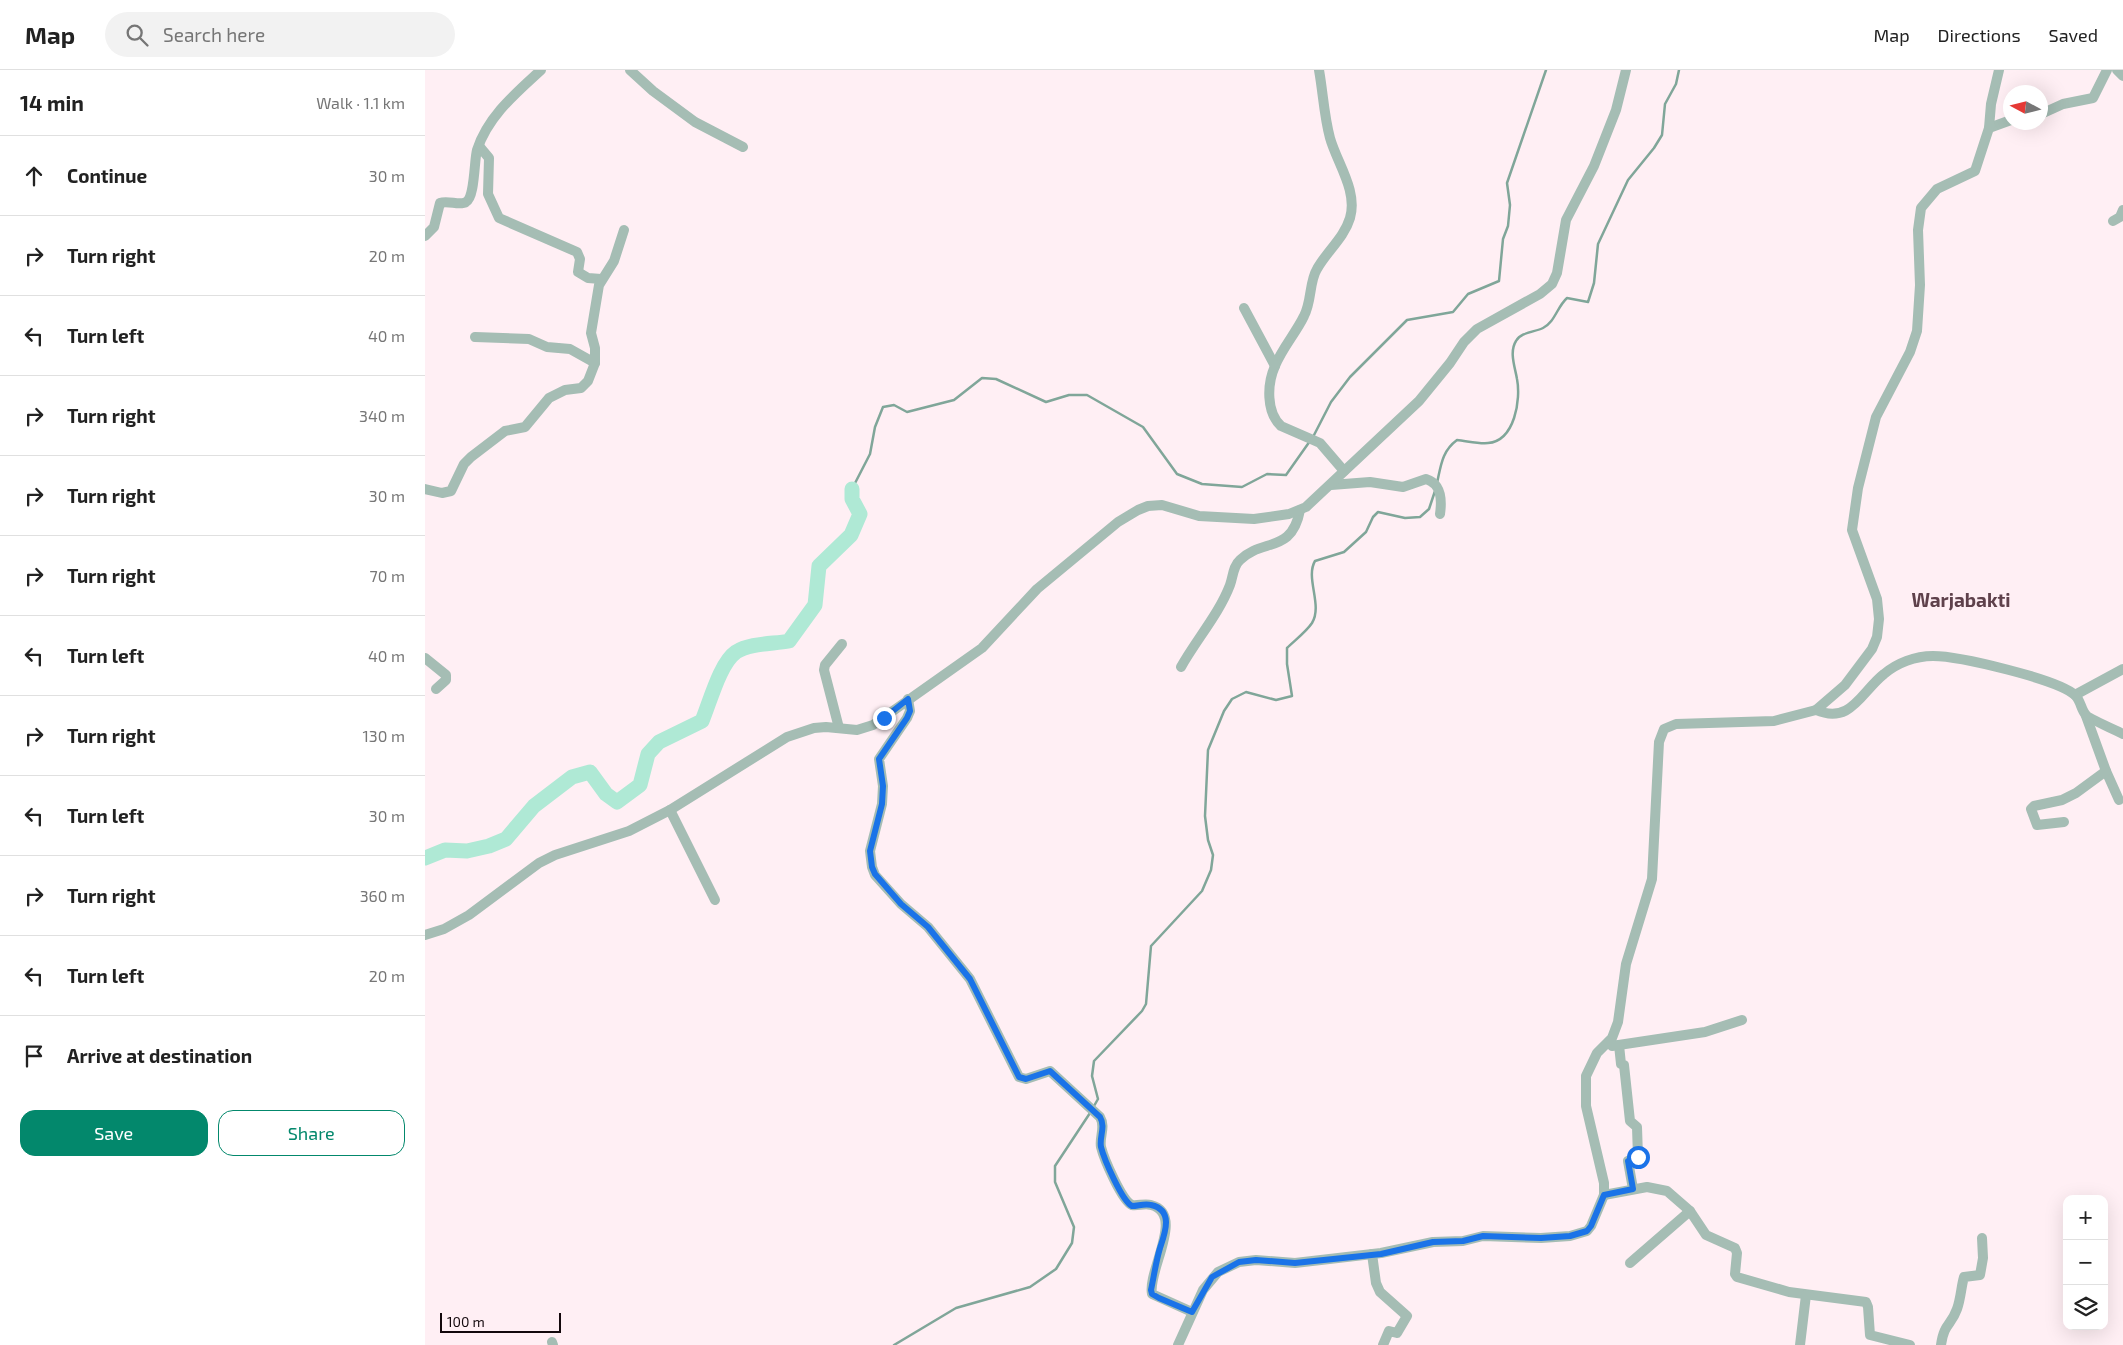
<!DOCTYPE html>
<html lang="en">
<head>
<meta charset="utf-8">
<style>
  :root { --surface:#fff; --page:#f2f2f2; --text:#222; --muted:#767676; --line:#e0e0e0; --accent:#03886c }
  body { margin:0; font-family:"Exo 2",sans-serif; background:var(--page); color:var(--text) }
  .controls { position:absolute; right:15px; bottom:15px; display:grid; overflow:hidden; border-radius:10px; box-shadow:0 5px 20px #0002 }
  .controls button { width:45px; height:45px; display:grid; place-items:center; padding:0; border:0; border-bottom:1px solid var(--line); background:var(--surface); color:var(--text); font:25px sans-serif }
  .compass { position:absolute; left:1578px; top:15px; width:45px; height:45px; border-radius:50%; background:var(--surface); box-shadow:0 5px 20px #0002; rotate:277deg }
  .scale { position:absolute; left:15px; bottom:12px; width:121px; box-sizing:border-box; padding-left:5px; border:2px solid #13080c; border-top:0; font-size:14px; line-height:18px; white-space:nowrap; color:#13080c; -webkit-text-stroke:4px #ffeff4; paint-order:stroke }
  .stop { position:absolute; width:15px; height:15px; margin:-11px; border:4px solid #1a73e8; border-radius:50%; background:#fff }
  .stop.end { background:#1a73e8; border-color:#fff; box-shadow:0 1px 5px #0008 }
  .list { margin:0; padding:0; list-style:none }
  h2 { display:flex; justify-content:space-between; align-items:center; height:65px; margin:0; padding:0 20px; font-size:21px }
  h2 small { font-size:16px; font-weight:400; color:var(--muted) }
  .list li { display:grid; grid-template-columns:32px 1fr auto; gap:15px; align-items:center; box-sizing:border-box; height:80px; padding:0 20px; border-top:1px solid var(--line) }
  .list b { display:block; font-size:19px; white-space:nowrap }
  .list em { font-size:16px; font-style:normal; color:var(--muted) }
  .actions { display:flex; gap:10px; padding:15px 20px }
  .actions a { flex:1; padding:11px 0; border:1px solid var(--accent); border-radius:15px; text-align:center; font-size:18px; color:var(--accent) }
  .actions .main { background:var(--accent); color:#fff }
  .icon { flex:none; width:28px; height:28px; fill:none; stroke:currentColor; stroke-width:2; stroke-linecap:round; stroke-linejoin:round }
  .map { position:relative; flex:none; width:1698px; height:1275px; overflow:hidden }
  header { display:flex; align-items:center; gap:30px; box-sizing:border-box; height:70px; padding:0 25px; background:var(--surface); border-bottom:1px solid var(--line) }
  header strong { font-size:24px }
  nav { display:flex; gap:28px; margin-inline-start:auto; font-size:18px }
  .search { width:350px; height:45px; background:var(--page); display:flex; align-items:center; gap:12px; box-sizing:border-box; padding:0 18px; border-radius:28px; color:var(--muted); font-size:19px }
  main { display:flex }
  aside { flex:1; background:var(--surface) }
  .map>svg:first-child { display:block }
  .lines { fill:none; stroke-linecap:round; stroke-linejoin:round }
  .stream { stroke:#80a699; stroke-width:2.5 }
  .river { stroke:#afe9d5; stroke-width:15 }
  .minor { stroke:#a5bdb4; stroke-width:10 }
  .route { stroke:#1a73e8; stroke-width:6 }
  .labels { text-anchor:middle; stroke-width:5; stroke-linejoin:round; paint-order:stroke }
  .quarter-label { font-size:19px; font-weight:bold; fill:#5f414b; stroke:#ffeff4 }
</style>
</head>
<body>
<header>
<strong>Map</strong>
<div class="search"><svg class="icon" aria-label="search" viewBox="0 0 24 24"><circle cx="10" cy="10" r="6"/><path d="M15 15l6 6"/></svg>Search here</div>
<nav><a>Map</a><a>Directions</a><a>Saved</a></nav>
</header>
<main>
<aside>
<h2>14 min<small>Walk · 1.1 km</small></h2>
<ul class="list">
<li><svg class="icon" aria-label="ahead" viewBox="0 0 24 24"><path d="M12 20V5M6 11l6-6 6 6"/></svg><div><b>Continue</b></div><em>30 m</em></li>
<li><svg class="icon" aria-label="right" viewBox="0 0 24 24"><path d="M7 20v-9h11M14 6l5 5-5 5"/></svg><div><b>Turn right</b></div><em>20 m</em></li>
<li><svg class="icon" aria-label="left" viewBox="0 0 24 24"><path d="M17 20v-9H6M10 6l-5 5 5 5"/></svg><div><b>Turn left</b></div><em>40 m</em></li>
<li><svg class="icon" aria-label="right" viewBox="0 0 24 24"><path d="M7 20v-9h11M14 6l5 5-5 5"/></svg><div><b>Turn right</b></div><em>340 m</em></li>
<li><svg class="icon" aria-label="right" viewBox="0 0 24 24"><path d="M7 20v-9h11M14 6l5 5-5 5"/></svg><div><b>Turn right</b></div><em>30 m</em></li>
<li><svg class="icon" aria-label="right" viewBox="0 0 24 24"><path d="M7 20v-9h11M14 6l5 5-5 5"/></svg><div><b>Turn right</b></div><em>70 m</em></li>
<li><svg class="icon" aria-label="left" viewBox="0 0 24 24"><path d="M17 20v-9H6M10 6l-5 5 5 5"/></svg><div><b>Turn left</b></div><em>40 m</em></li>
<li><svg class="icon" aria-label="right" viewBox="0 0 24 24"><path d="M7 20v-9h11M14 6l5 5-5 5"/></svg><div><b>Turn right</b></div><em>130 m</em></li>
<li><svg class="icon" aria-label="left" viewBox="0 0 24 24"><path d="M17 20v-9H6M10 6l-5 5 5 5"/></svg><div><b>Turn left</b></div><em>30 m</em></li>
<li><svg class="icon" aria-label="right" viewBox="0 0 24 24"><path d="M7 20v-9h11M14 6l5 5-5 5"/></svg><div><b>Turn right</b></div><em>360 m</em></li>
<li><svg class="icon" aria-label="left" viewBox="0 0 24 24"><path d="M17 20v-9H6M10 6l-5 5 5 5"/></svg><div><b>Turn left</b></div><em>20 m</em></li>
<li><svg class="icon" aria-label="arrive" viewBox="0 0 24 24"><path d="M6 21V4h12l-3 4 3 4H6"/></svg><div><b>Arrive at destination</b></div></li>
</ul>
<div class="actions"><a class="main">Save</a><a>Share</a></div>
</aside>
<div class="map">
<svg width="1698" height="1275" viewBox="0 0 1698 1275">
  <rect width="100%" height="100%" fill="#ffeff4"/>
  <g class="lines">
    <g class="stream">
      <polyline points="888,367 906,332 925,307 982,250 1028,242 1043,224 1074,211 1078,169 1083,156 1085,135 1082,113 1121,0"/>
      <path d="M1012,413c4,-18 5,-32 20,-43 10,1 22,4 31,3 27,-2 33,-44 29,-64 -2,-12 -8,-27 -1,-38 5,-9 19,-9 27,-13 12,-6 14,-21 24,-30l21,4 6,-19 4,-39 30,-64 26,-32 8,-13 3,-31 11,-20 3,-14"/>
      <polyline points="427,419 445,384 450,357 458,337 469,335 482,342 529,330 557,308 571,309 621,332 644,325 662,325 718,357 752,404 777,414 817,417 842,404 861,405 885,371"/>
      <path d="M669,1036l4,-7 -6,-23 2,-15 48,-50 4,-7 5,-58 51,-55 9,-21 2,-15 -5,-15 -3,-24 3,-66 16,-39 8,-12 14,-7 30,8 16,-4 -5,-32v-16c7,-7 19,-16 25,-25 11,-18 -7,-45 3,-62l29,-9 22,-20 7,-15 5,-5 27,6 15,-1 9,-8 6,-18"/>
      <polyline points="469,1275 531,1238 605,1217 631,1199 647,1173 649,1157 630,1112 630,1096 665,1043"/>
    </g>
    <path class="river" d="M0,788l20,-8 22,1 22,-5 17,-7 28,-33 38,-29 18,-5 16,22 11,8 23,-17 8,-31 11,-12 43,-21c8,-19 18,-58 34,-69 14,-9 37,-8 53,-11l26,-36 4,-39 32,-31 9,-21 -8,-15v-10"/>
    <g class="minor">
      <polyline points="205,0 228,21 270,52 318,77"/>
      <path d="M894,0c4,22 5,46 11,68 7,25 28,53 20,80 -6,20 -23,33 -33,51 -8,13 -5,32 -13,47 -8,17 -22,32 -29,50 -8,18 -9,46 6,60l39,17 24,28"/>
      <polyline points="1692,0 1698,6"/>
      <polyline points="1616,44 1638,34 1668,28 1682,0"/>
      <polyline points="1564,58 1586,50"/>
      <polyline points="54,76 64,88 63,124 74,148 152,182 155,189 153,202 163,208 176,209"/>
      <polyline points="1688,151 1695,147 1698,140"/>
      <path d="M0,166l9,-9 6,-24c8,-3 20,3 26,-1 9,-5 8,-41 11,-52 11,-34 39,-57 64,-80"/>
      <polyline points="819,238 850,296"/>
      <polyline points="50,267 104,269 122,277 145,279 170,293"/>
      <path d="M906,415l39,-3 33,5 23,-8c16,5 16,21 14,35"/>
      <polyline points="0,419 17,423 26,421 39,394 46,387 80,361 100,357 124,328 140,320 156,318 163,311 170,293 170,278 166,263 174,215 189,191 199,160"/>
      <polyline points="0,588 21,605 21,610 11,619"/>
      <path d="M756,597c15,-27 38,-53 49,-82 3,-8 3,-19 10,-25 22,-22 52,-6 60,-50"/>
      <polyline points="1650,625 1698,599"/>
      <path d="M483,629l2,12 -3,7 -28,41 4,27 -1,18 -12,47 2,16 3,8 26,29 27,23 42,52 49,98 7,2 24,-8 50,46c6,10 -1,20 1,30 3,12 21,54 31,58 6,1 13,-2 19,0 35,9 -4,66 1,89l40,18"/>
      <path d="M1391,640c35,15 45,-18 68,-36 13,-11 31,-18 49,-18 26,0 124,23 142,39 6,6 6,15 11,20 2,3 31,16 37,19"/>
      <polyline points="414,658 399,600 400,595 417,574"/>
      <polyline points="1681,701 1694,730"/>
      <polyline points="245,740 290,830"/>
      <polyline points="1639,752 1612,755 1606,739 1609,736 1637,730 1651,723 1681,701 1661,646"/>
      <polyline points="0,865 19,859 44,845 114,793 130,785 204,761 245,740 362,667 389,658 401,657 432,660 448,655 557,578 612,519 693,452 713,440 723,436 737,435 774,446 829,449 864,444 881,437 994,331 1025,293 1039,272 1052,259 1115,224 1127,214 1132,203 1141,150 1169,96 1191,40 1201,0"/>
      <polyline points="1194,975 1196,994 1199,995 1205,1051 1212,1057 1213,1087 1203,1091 1208,1119"/>
      <polyline points="1187,976 1280,962 1317,950"/>
      <polyline points="1179,1125 1222,1117 1242,1121 1265,1141 1281,1165 1310,1178 1312,1183 1310,1204 1312,1207 1364,1222 1441,1232 1443,1237 1445,1265 1485,1275"/>
      <polyline points="947,1184 951,1213 955,1222 982,1246 972,1263 964,1261 958,1275"/>
      <polyline points="1205,1193 1265,1141"/>
      <polyline points="127,1272 128,1275"/>
      <polyline points="753,1275 778,1220 793,1202 814,1192 831,1190 870,1193 956,1183 1008,1172 1038,1171 1058,1166 1116,1168 1145,1166 1162,1161 1166,1156 1179,1125 1179,1113 1161,1036 1161,1006 1172,983 1187,968 1193,952 1201,894 1227,809 1234,672 1239,659 1251,654 1349,651 1391,640 1420,615 1447,579 1452,567 1454,549 1452,529 1427,460 1433,418 1451,347 1485,282 1492,261 1495,215 1493,160 1496,138 1512,119 1550,101 1564,58 1566,34 1574,0"/>
      <polyline points="1375,1275 1381,1225"/>
      <path d="M1516,1275c3,-22 10,-19 16,-36 4,-11 4,-22 7,-32l16,-2 3,-17 -1,-20"/>
    </g>
  </g>
  <g class="lines">
    <path class="route" d="M459,648l24,-19 2,12 -3,7 -28,41 4,27 -1,18 -12,47 2,16 3,7 26,30 27,23 42,52 49,98 7,2 24,-8 50,46c6,10 -1,20 1,30 3,12 21,54 31,59 6,0 13,-3 19,-1 23,5 14,28 9,43 -4,13 -6,28 -9,42l1,4 7,4 33,14 20,-35 27,-15 17,-2 39,3 86,-9 52,-12 30,-1 20,-5 58,2 29,-2 17,-5 4,-5 13,-31 29,-6 -5,-28 10,-4"/>
  </g>
  <g class="labels">
    <g class="quarter-label">
      <text x="1536" y="537">Warjabakti</text>
    </g>
  </g>
</svg>
<div class="controls">
<button>+</button>
<button>−</button>
<button><svg class="icon" aria-label="layers" viewBox="0 0 24 24"><path d="M12 4l9 5-9 5-9-5zM3 14l9 5 9-5"/></svg></button>
</div>
<svg class="compass" viewBox="-18 -18 36 36"><path d="M0-13l5 13h-10z" fill="#e53935"/><path d="M0 13l5-13h-10z" fill="#767676"/></svg>
<div class="scale">100 m</div>
<div class="stop" style="left:1213px;top:1087px"></div>
<div class="stop end" style="left:459px;top:648px"></div>
</div>
</main>
</body>
</html>
